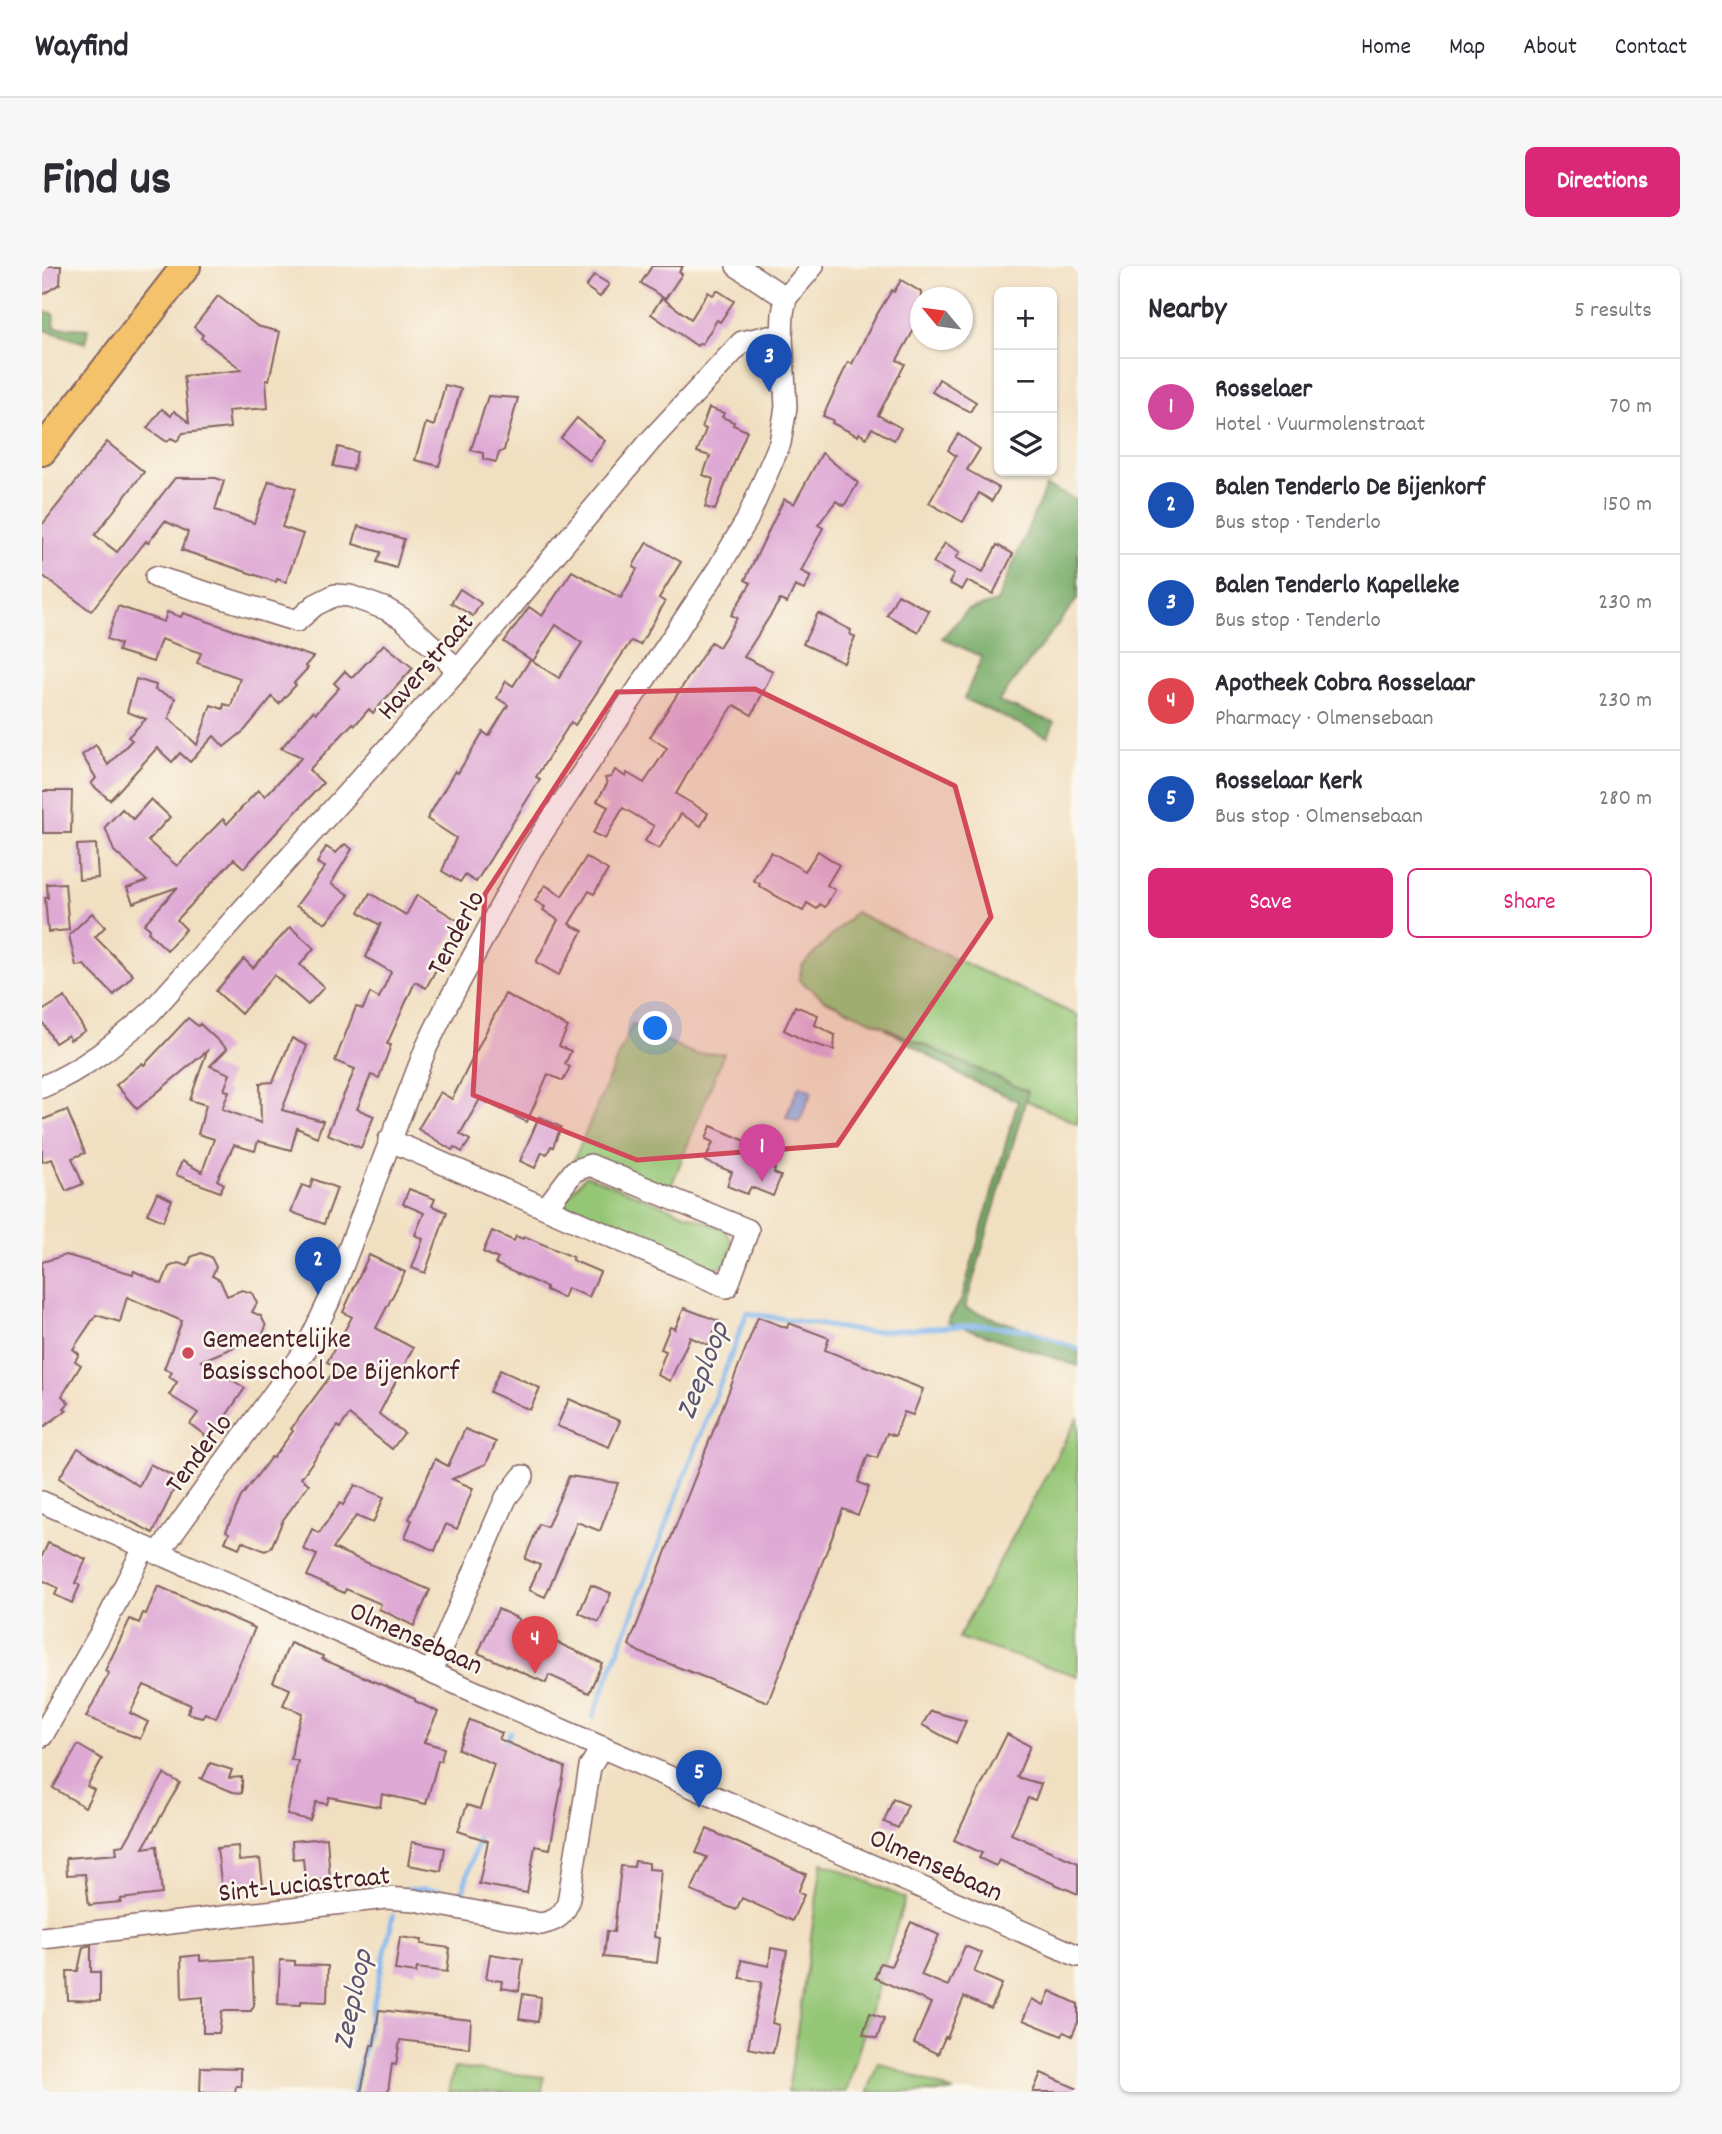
<!DOCTYPE html>
<html lang="en">
<head>
<meta charset="utf-8">
<style>
  :root { --surface:#fff; --page:#f7f7f7; --text:#2b2b33; --muted:#7c7c81; --line:#e1e1e2; --accent:#db2777 }
  body { margin:0; font-family:Dekko,sans-serif; background:var(--page); color:var(--text) }
  .controls { position:absolute; right:21px; top:21px; display:grid; overflow:hidden; border-radius:10px; box-shadow:0 2px 5px #0004 }
  .controls button { width:63px; height:63px; display:grid; place-items:center; padding:0; border:0; border-bottom:2px solid var(--line); background:var(--surface); color:var(--text); font:35px sans-serif }
  .compass { position:absolute; left:868px; top:21px; width:63px; height:63px; border-radius:50%; background:var(--surface); box-shadow:0 2px 5px #0004; rotate:299deg }
  .you { position:absolute; left:614px; top:763px; width:24px; height:24px; margin:-18px; border:5px solid #fff; border-radius:50%; background:#1a73e8; box-shadow:0 0 0 10px #1a73e833 }
  .badge { display:grid; place-items:center; width:46px; height:46px; border-radius:50%; background:var(--accent); color:#fff; font-size:23px; font-weight:700 }
  .pin { position:absolute; translate:-50% -58px; filter:drop-shadow(0 2px 4px #0008) }
  .pin::after { content:''; position:absolute; top:37px; width:24px; height:21px; background:inherit; clip-path:polygon(0 0,100% 0,50% 100%) }
  .list { margin:0; padding:0; list-style:none }
  h2 { display:flex; justify-content:space-between; align-items:center; height:91px; margin:0; padding:0 28px; font-size:30px }
  h2 small { font-size:23px; font-weight:400; color:var(--muted) }
  .list li { display:grid; grid-template-columns:46px 1fr auto; gap:21px; align-items:center; box-sizing:border-box; height:98px; padding:0 28px; border-top:2px solid var(--line) }
  .list b { display:block; font-size:26px; white-space:nowrap }
  .list p { margin:0; font-size:23px; white-space:nowrap; color:var(--muted) }
  .list em { font-size:23px; font-style:normal; color:var(--muted) }
  .actions { display:flex; gap:14px; padding:21px 28px }
  .actions a { flex:1; padding:16px 0; border:2px solid var(--accent); border-radius:10px; text-align:center; font-size:24px; color:var(--accent) }
  .actions .main { background:var(--accent); color:#fff }
  .icon { flex:none; width:38px; height:38px; fill:none; stroke:currentColor; stroke-width:2; stroke-linecap:round; stroke-linejoin:round }
  .map { position:relative; flex:none; width:1036px; height:1826px; overflow:hidden; border-radius:10px }
  header { display:flex; align-items:center; gap:42px; box-sizing:border-box; height:98px; padding:0 35px; background:var(--surface); border-bottom:2px solid var(--line) }
  header strong { font-size:33px }
  nav { display:flex; gap:38px; margin-inline-start:auto; font-size:24px }
  .intro { display:flex; align-items:center; justify-content:space-between; box-sizing:border-box; height:168px; padding:0 42px }
  h1 { margin:0; font-size:49px }
  .button { padding:18px 32px; border-radius:10px; background:var(--accent); color:#fff; font-size:24px; font-weight:700 }
  main { display:flex; gap:42px; padding:0 42px }
  aside { flex:1; background:var(--surface); border-radius:10px; box-shadow:0 2px 5px #0004 }
  .map>svg:first-child { display:block }
  .green { fill:#94c676; stroke:#6f7250; stroke-width:2 }
  .forest { fill:#77ab67; stroke:#606549; stroke-width:2 }
  .water { fill:#7fb5ee; stroke:#646a8c; stroke-width:2 }
  .lines { fill:none; stroke-linecap:round; stroke-linejoin:round }
  .stream { stroke:#7fb5ee; stroke-width:5 }
  .building { fill:#dea9d5 }
  .minor-casing { stroke:#846260; stroke-width:24 }
  .major-casing { stroke:#846260; stroke-width:32 }
  .minor { stroke:#fff; stroke-width:21 }
  .major { stroke:#f4c26a; stroke-width:28 }
  .marked { fill:#d1495b; fill-opacity:0.2; stroke:#d1495b; stroke-width:5; stroke-linejoin:round }
  .poi-dot { fill:#d1495b; stroke:#fbf7ec; stroke-width:2.5 }
  .labels { text-anchor:middle; stroke-width:5; stroke-linejoin:round; paint-order:stroke }
  .street-label { font-size:28px; fill:#4a1f2b; stroke:#fbf7ec }
  .poi-label { font-size:28px; fill:#4a1f2b; stroke:#fbf7ec; text-anchor:start }
  .water-label { font-size:30px; font-style:italic; fill:#5d546f; stroke:#fbf7ec }
</style>
</head>
<body>
<header>
<strong>Wayfind</strong>
<nav><a>Home</a><a>Map</a><a>About</a><a>Contact</a></nav>
</header>
<div class="intro"><h1>Find us</h1><a class="button">Directions</a></div>
<main>
<div class="map">
<svg width="1036" height="1826" viewBox="0 0 1036 1826">
  <rect width="100%" height="100%" fill="#fbf7ec"/>
  <filter id="ink" filterUnits="userSpaceOnUse"><feTurbulence type="fractalNoise" baseFrequency=".0143" numOctaves="2"/><feDisplacementMap in="SourceGraphic" scale="14" xChannelSelector="R" yChannelSelector="G"/><feConvolveMatrix kernelMatrix="1 2 1 2 8 2 1 2 1" color-interpolation-filters="sRGB"/></filter>
  <filter id="wash" filterUnits="userSpaceOnUse"><feTurbulence type="fractalNoise" baseFrequency=".00686" numOctaves="4" result="noise"/><feDisplacementMap in="SourceGraphic" scale="28" xChannelSelector="R" yChannelSelector="G"/><feGaussianBlur stdDeviation="1.57" result="paint"/><feColorMatrix in="noise" values="0 0 0 0 0 0 0 0 0 0 0 0 0 0 0 0 0 1.4 0 .05"/><feComposite in="paint" operator="in"/></filter>
  <g filter="url(#wash)">
    <rect width="100%" height="100%" fill="#f1dfc1"/>
    <g class="green">
      <polygon points="813,646 1036,750 1036,858 983,834 985,825 783,734 757,714 760,700"/>
      <polygon points="590,758 652,788 682,787 628,923 531,896"/>
      <path d="M544,909l138,54 9,14c-5,18 -5,24 -26,27l-140,-64 -1,-7z"/>
      <polygon points="1036,1151 1036,1410 916,1372"/>
      <polygon points="780,1596 863,1632 804,1826 746,1826"/>
      <polygon points="836,1796 912,1826 826,1826"/>
      <polygon points="412,1802 502,1811 500,1826 406,1826"/>
    </g>
    <g class="forest">
      <polygon points="0,46 11,47 13,61 46,63 43,77 0,63"/>
      <polygon points="1004,220 1036,235 1036,332 956,436 1012,456 1006,471 922,433 940,391 900,372 926,344 955,336"/>
      <polygon points="843,762 986,826 923,1042 1036,1082 1036,1100 905,1056 919,1035 976,835 920,810"/>
    </g>
    <polygon class="water" points="757,820 770,825 757,856 744,851"/>
    <g class="lines">
      <g class="stream">
        <polyline points="551,1451 705,1047 823,1066 939,1059 986,1064 1036,1083"/>
        <polyline points="463,1480 468,1466"/>
        <polyline points="365,1624 382,1623 420,1628 438,1566"/>
        <polyline points="312,1826 351,1650"/>
      </g>
    </g>
    <g id="blocks">
      <g class="building">
        <polygon points="0,0 19,0 18,18 0,29"/>
        <polygon points="610,0 641,0 637,6 640,8 623,33 599,17"/>
        <polygon points="552,9 567,18 558,31 544,21"/>
        <polygon points="859,14 879,26 878,53 855,94 863,98 836,149 859,162 852,174 830,162 824,172 817,167 816,170 790,157 791,154 781,150 806,96 810,98 834,50 850,24 852,26"/>
        <polygon points="675,24 692,35 678,56 675,54 660,78 658,77 655,80 609,48 620,32 649,53 666,26 671,29"/>
        <polygon points="176,30 215,60 238,66 227,114 224,114 226,142 186,145 188,162 141,167 135,175 129,172 125,176 105,162 120,143 129,150 132,145 147,156 142,110 200,104 159,72 161,69 152,61"/>
        <polygon points="897,113 934,136 928,146 890,126"/>
        <polygon points="403,119 419,123 397,200 373,194 384,157 392,160"/>
        <polygon points="446,130 476,132 462,184 457,187 454,196 441,193 441,187 429,184"/>
        <polygon points="667,142 682,147 680,151 692,156 691,159 705,165 673,244 663,241 671,213 661,209 668,190 655,186 664,163 660,161"/>
        <polygon points="535,152 563,175 548,195 519,172"/>
        <polygon points="916,168 938,183 925,204 957,222 950,235 937,227 921,256 887,237 914,190 906,184"/>
        <polygon points="65,176 102,206 53,269 75,286 133,212 174,212 182,215 173,244 212,257 227,215 243,219 254,222 240,261 261,268 244,316 235,313 234,316 140,284 146,266 123,255 106,277 104,275 49,345 13,319 0,309 0,259"/>
        <polygon points="296,181 315,186 311,204 291,200"/>
        <polygon points="780,187 816,217 802,240 794,235 776,259 781,262 759,305 769,310 762,324 753,320 745,337 738,334 702,391 731,405 710,449 692,439 651,498 634,528 666,547 659,560 639,548 617,583 603,575 612,560 581,542 563,573 551,567 566,541 555,535 565,518 563,512 569,511 573,504 584,511 585,507 602,517 625,482 608,471 669,376 677,381 695,352 689,349 709,317 703,314 742,233 752,238"/>
        <polygon points="316,260 362,273 354,302 335,296 339,286 311,278"/>
        <polygon points="605,276 639,296 617,332 623,336 598,379 589,375 533,459 529,456 494,511 498,513 434,616 423,609 418,616 400,605 414,572 385,553 413,505 416,507 441,466 447,470 466,439 455,432 464,415 471,420 488,394 517,412 540,377 514,359 491,395 462,376 487,341 500,350 530,305 579,332 595,303 591,300"/>
        <polygon points="903,277 918,286 914,292 941,306 955,279 971,288 951,328 925,315 920,324 907,317 912,308 891,297"/>
        <polygon points="418,323 439,337 431,350 409,337"/>
        <polygon points="856,328 887,345 876,366 845,349"/>
        <polygon points="76,340 122,356 125,346 139,351 141,347 271,391 263,400 266,402 252,417 254,419 243,431 237,438 230,431 203,464 182,481 172,470 148,496 138,487 130,496 115,482 68,534 49,518 54,512 40,489 54,479 66,499 90,474 86,471 104,453 85,446 94,413 114,419 113,424 133,432 127,452 155,479 169,439 181,443 182,438 189,440 198,412 155,397 159,387 119,373 111,396 76,385 78,378 65,373"/>
        <polygon points="776,347 809,364 808,368 813,371 802,397 761,378"/>
        <polygon points="342,378 371,402 331,447 327,443 313,459 311,457 267,504 281,517 222,580 202,602 192,593 135,654 144,663 125,684 106,666 108,663 102,658 136,621 91,637 85,622 105,615 72,585 63,561 80,543 91,553 109,533 128,551 106,575 135,600 181,553 185,558 216,524 223,530 260,491 239,482 271,445 274,447 297,422 292,417 303,405 310,412"/>
        <polygon points="0,525 30,525 29,567 1,567"/>
        <polygon points="54,578 56,612 37,614 35,579"/>
        <polygon points="303,578 310,583 289,618 307,629 284,657 254,640 283,601 275,597 284,581 294,587"/>
        <polygon points="776,585 797,599 785,619 793,624 783,641 778,638 775,643 765,637 761,645 717,620 718,618 711,614 729,586 763,605"/>
        <polygon points="544,591 566,604 552,628 547,625 527,658 541,665 517,709 494,696 516,654 501,644 503,641 493,635 503,619 520,630"/>
        <polygon points="23,617 27,664 6,666 3,632 6,632 5,618"/>
        <polygon points="328,627 364,649 375,629 418,656 398,687 402,689 384,722 373,716 345,778 349,779 337,812 329,809 315,843 332,850 319,882 285,868 313,803 293,795 314,741 321,743 328,727 337,732 349,706 324,691 339,657 338,659 317,646"/>
        <polygon points="50,647 63,661 53,671 91,709 72,729 42,699 34,700 27,669"/>
        <polygon points="248,661 272,682 258,699 282,721 266,739 232,709 199,748 174,725 202,693 211,702"/>
        <polygon points="463,728 526,761 517,780 529,785 523,798 528,801 521,815 506,808 485,856 438,833 418,868 428,874 420,886 412,881 410,884 376,863 398,826 410,833"/>
        <polygon points="23,731 43,765 28,774 26,769 13,777 0,755 0,745"/>
        <polygon points="753,740 776,749 773,759 793,769 792,784 765,776 742,764"/>
        <polygon points="146,752 156,760 158,758 185,783 168,800 188,808 182,824 187,825 180,843 219,857 218,817 231,816 250,772 265,780 240,844 281,855 275,871 255,862 249,884 216,875 213,885 192,879 175,914 182,918 178,926 134,909 140,895 160,906 172,873 156,868 164,839 148,834 165,785 95,843 74,819 100,797 102,799"/>
        <polygon points="25,844 43,887 30,892 41,918 24,925 10,893 0,896 0,854"/>
        <polygon points="497,851 519,861 511,881 509,880 505,888 500,886 493,902 478,895"/>
        <polygon points="669,860 727,885 722,898 733,903 732,907 739,910 731,930 709,921 705,928 685,920 690,906 663,895 671,876 664,873"/>
        <polygon points="271,913 295,922 282,958 249,946 260,919 268,922"/>
        <polygon points="367,923 393,933 390,940 405,946 383,1007 370,1002 381,973 373,969 382,947 361,938"/>
        <polygon points="115,927 130,934 121,955 105,948"/>
        <polygon points="450,965 472,975 474,970 481,973 482,970 531,991 530,994 558,1006 547,1031 525,1022 521,1032 504,1024 504,1021 453,998 456,993 441,986"/>
        <polygon points="159,987 169,991 174,1001 170,1010 178,1014 185,1030 200,1024 210,1027 215,1037 210,1046 219,1050 224,1060 220,1070 210,1073 201,1070 197,1079 159,1095 203,1122 168,1173 148,1158 156,1147 127,1129 135,1116 127,1111 130,1106 122,1103 140,1055 85,1031 78,1056 54,1049 31,1083 37,1088 33,1095 39,1099 20,1130 27,1137 22,1142 25,1144 0,1162 0,996 24,989 91,1008 92,1005 120,1018 127,1001 136,997 146,1000 149,991"/>
        <polygon points="327,989 363,1006 334,1062 371,1082 337,1148 362,1167 350,1183 307,1149 298,1162 296,1160 259,1212 267,1218 241,1254 229,1282 223,1285 200,1275 197,1282 183,1276 187,1267 184,1265 199,1231 229,1191 231,1192 251,1165 249,1163 295,1101 285,1096 310,1051 301,1046"/>
        <polygon points="642,1042 677,1055 666,1079 648,1071 628,1115 615,1109 624,1085 619,1083 628,1061 633,1063"/>
        <polygon points="716,1051 745,1062 747,1057 787,1072 783,1084 881,1123 871,1149 862,1146 853,1170 845,1167 835,1192 826,1189 816,1216 827,1221 816,1249 801,1243 726,1436 597,1386 587,1379"/>
        <polygon points="458,1104 498,1122 488,1144 448,1126"/>
        <polygon points="527,1133 578,1155 567,1181 515,1160"/>
        <polygon points="423,1163 454,1176 444,1198 410,1213 431,1222 415,1263 404,1258 393,1285 363,1271 370,1254 367,1253 393,1193 406,1200"/>
        <polygon points="36,1182 97,1220 108,1198 137,1213 111,1267 78,1250 17,1212"/>
        <polygon points="527,1210 576,1217 558,1265 535,1256 503,1331 487,1324 498,1299 483,1293 497,1258 505,1261"/>
        <polygon points="313,1219 342,1231 331,1257 314,1250 291,1282 388,1324 372,1360 337,1343 339,1338 304,1323 302,1327 265,1310 275,1289 261,1283 270,1263 277,1267 298,1237 301,1239"/>
        <polygon points="6,1277 44,1293 33,1317 38,1319 30,1337 13,1329 16,1322 0,1314 0,1290"/>
        <polygon points="549,1319 569,1327 557,1356 537,1347"/>
        <polygon points="116,1320 213,1362 174,1452 163,1447 160,1451 145,1447 149,1439 102,1419 88,1447 106,1456 98,1473 44,1451 67,1407 63,1405 88,1353 97,1357 101,1347 104,1348"/>
        <polygon points="456,1343 477,1353 474,1358 560,1397 547,1427 507,1409 504,1417 436,1387"/>
        <polygon points="248,1377 281,1390 280,1393 373,1433 373,1435 396,1446 382,1476 402,1482 399,1495 396,1495 384,1538 340,1528 338,1541 287,1531 285,1538 274,1536 268,1554 245,1549 256,1495 249,1493 252,1473 260,1447 241,1439 248,1423 231,1416"/>
        <polygon points="889,1445 924,1455 914,1477 880,1459"/>
        <polygon points="428,1454 460,1467 457,1473 523,1501 508,1583 493,1580 485,1627 437,1618 446,1575 416,1565 425,1539 438,1543 452,1498 416,1483"/>
        <polygon points="965,1468 988,1480 975,1511 999,1518 993,1534 986,1532 969,1568 1036,1597 1036,1628 957,1594 954,1600 937,1592 940,1587 912,1574"/>
        <polygon points="36,1479 60,1493 45,1520 52,1524 43,1541 11,1522"/>
        <polygon points="168,1497 190,1504 187,1512 200,1511 200,1527 191,1526 157,1512 161,1512"/>
        <polygon points="122,1508 138,1517 101,1582 115,1580 120,1628 79,1633 79,1636 47,1639 43,1608 25,1609 24,1592 75,1588 74,1580 82,1579"/>
        <polygon points="851,1533 866,1539 856,1562 842,1556"/>
        <polygon points="665,1563 764,1608 756,1626 762,1629 750,1655 700,1632 694,1644 649,1625 665,1591 654,1587"/>
        <polygon points="285,1572 288,1613 263,1615 261,1592 251,1593 250,1575"/>
        <polygon points="370,1576 403,1582 399,1605 366,1599"/>
        <polygon points="196,1580 197,1595 218,1593 221,1619 180,1624 175,1582"/>
        <polygon points="593,1595 607,1597 607,1603 619,1604 612,1671 618,1672 615,1697 562,1691 565,1665 572,1666 579,1600 592,1601"/>
        <polygon points="869,1656 897,1669 879,1709 906,1720 923,1680 940,1687 932,1706 960,1718 949,1743 922,1731 905,1772 903,1771 896,1788 872,1777 889,1737 833,1712 838,1697 849,1700"/>
        <polygon points="358,1671 380,1674 379,1678 408,1682 405,1706 375,1702 374,1707 353,1704"/>
        <polygon points="49,1679 49,1706 58,1706 58,1735 26,1734 25,1705 36,1705 41,1681"/>
        <polygon points="729,1682 745,1685 730,1757 737,1759 731,1787 706,1782 720,1716 698,1712 699,1694 727,1700"/>
        <polygon points="448,1688 481,1693 477,1725 459,1722 460,1715 444,1713"/>
        <polygon points="158,1689 158,1695 210,1692 212,1739 209,1745 180,1745 177,1767 161,1767 161,1731 140,1733 139,1691"/>
        <polygon points="238,1694 253,1695 253,1699 286,1700 285,1736 259,1735 259,1739 236,1738"/>
        <polygon points="1008,1725 1036,1738 1036,1756 1030,1770 1022,1766 1020,1770 981,1754 990,1733 1002,1739"/>
        <polygon points="481,1728 499,1731 496,1756 477,1753"/>
        <polygon points="337,1744 429,1754 427,1782 358,1774 354,1799 350,1798 346,1826 319,1826 329,1779 332,1779"/>
        <polygon points="828,1747 842,1752 835,1773 821,1768"/>
        <polygon points="159,1801 199,1802 199,1820 194,1820 193,1826 158,1826"/>
        <polygon points="999,1807 1036,1823 1036,1826 991,1826"/>
      </g>
    </g>
  </g>
  <g filter="url(#ink)">
    <use href="#blocks" fill-opacity="0" stroke="#846260" stroke-width="2"/>
    <g class="lines">
      <g class="minor-casing">
        <g id="minor">
          <polyline points="695,0 744,32"/>
          <polyline points="114,311 255,355 273,339 293,329 308,330 344,343 361,353 416,404"/>
          <path d="M0,821c41,-17 74,-44 107,-73l309,-344 194,-231 90,-97 23,-5h17"/>
          <polyline points="347,874 685,1021 706,964 548,899 532,905 504,942"/>
          <polyline points="0,1236 1036,1690"/>
          <polyline points="116,1288 263,1085 287,1035 384,782 406,737 489,584 676,303 705,254 738,177 744,141 740,71 741,47 744,32 771,0"/>
          <polyline points="389,1406 464,1232 481,1210"/>
          <polyline points="0,1470 58,1368 102,1282"/>
          <path d="M0,1672l344,-40 28,2 127,24c14,-3 21,-7 27,-21l22,-136 12,-20"/>
        </g>
      </g>
      <g class="major-casing">
        <polyline id="major" points="0,185 144,0"/>
      </g>
      <use href="#minor" class="minor"/>
      <use href="#major" class="major"/>
    </g>
  </g>
  <path class="marked" d="M713,423l200,97 36,131 -154,228 -200,15 -164,-65 12,-201 132,-202z"/>
  <circle class="poi-dot" cx="146" cy="1087" r="7"/>
  <g class="labels">
    <g class="street-label">
      <text transform="translate(382 399) rotate(-49)" y="10">Haverstraat</text>
      <text transform="translate(412 666) rotate(-62)" y="10">Tenderlo</text>
      <text transform="translate(155 1186) rotate(-53)" y="10">Tenderlo</text>
      <text transform="translate(375 1370) rotate(24)" y="10">Olmensebaan</text>
      <text transform="translate(895 1597) rotate(24)" y="10">Olmensebaan</text>
      <text transform="translate(262 1616) rotate(-6)" y="10">Sint-Luciastraat</text>
    </g>
    <g class="poi-label">
      <text x="160" y="1081">Gemeentelijke<tspan x="160" dy="32">Basisschool De Bijenkorf</tspan></text>
    </g>
    <g class="water-label">
      <text transform="translate(659 1104) rotate(-69)" y="10">Zeeploop</text>
      <text transform="translate(309 1733) rotate(-78)" y="10">Zeeploop</text>
    </g>
  </g>
</svg>
<div class="controls">
<button>+</button>
<button>−</button>
<button><svg class="icon" aria-label="layers" viewBox="0 0 24 24"><path d="M12 4l9 5-9 5-9-5zM3 14l9 5 9-5"/></svg></button>
</div>
<svg class="compass" viewBox="-18 -18 36 36"><path d="M0-13l5 13h-10z" fill="#e53935"/><path d="M0 13l5-13h-10z" fill="#7c7c81"/></svg>
<div class="you"></div>
<div class="pin badge" style="left:720px;top:916px;background:#d1479c">1</div>
<div class="pin badge" style="left:276px;top:1029px;background:#1a4fb4">2</div>
<div class="pin badge" style="left:727px;top:126px;background:#1a4fb4">3</div>
<div class="pin badge" style="left:493px;top:1408px;background:#e0444e">4</div>
<div class="pin badge" style="left:657px;top:1542px;background:#1a4fb4">5</div>
</div>
<aside>
<h2>Nearby<small>5 results</small></h2>
<ul class="list">
<li><span class="badge" style="background:#d1479c">1</span><div><b>Rosselaer</b><p>Hotel · Vuurmolenstraat</p></div><em>70 m</em></li>
<li><span class="badge" style="background:#1a4fb4">2</span><div><b>Balen Tenderlo De Bijenkorf</b><p>Bus stop · Tenderlo</p></div><em>150 m</em></li>
<li><span class="badge" style="background:#1a4fb4">3</span><div><b>Balen Tenderlo Kapelleke</b><p>Bus stop · Tenderlo</p></div><em>230 m</em></li>
<li><span class="badge" style="background:#e0444e">4</span><div><b>Apotheek Cobra Rosselaar</b><p>Pharmacy · Olmensebaan</p></div><em>230 m</em></li>
<li><span class="badge" style="background:#1a4fb4">5</span><div><b>Rosselaar Kerk</b><p>Bus stop · Olmensebaan</p></div><em>280 m</em></li>
</ul>
<div class="actions"><a class="main">Save</a><a>Share</a></div>
</aside>
</main>
</body>
</html>
